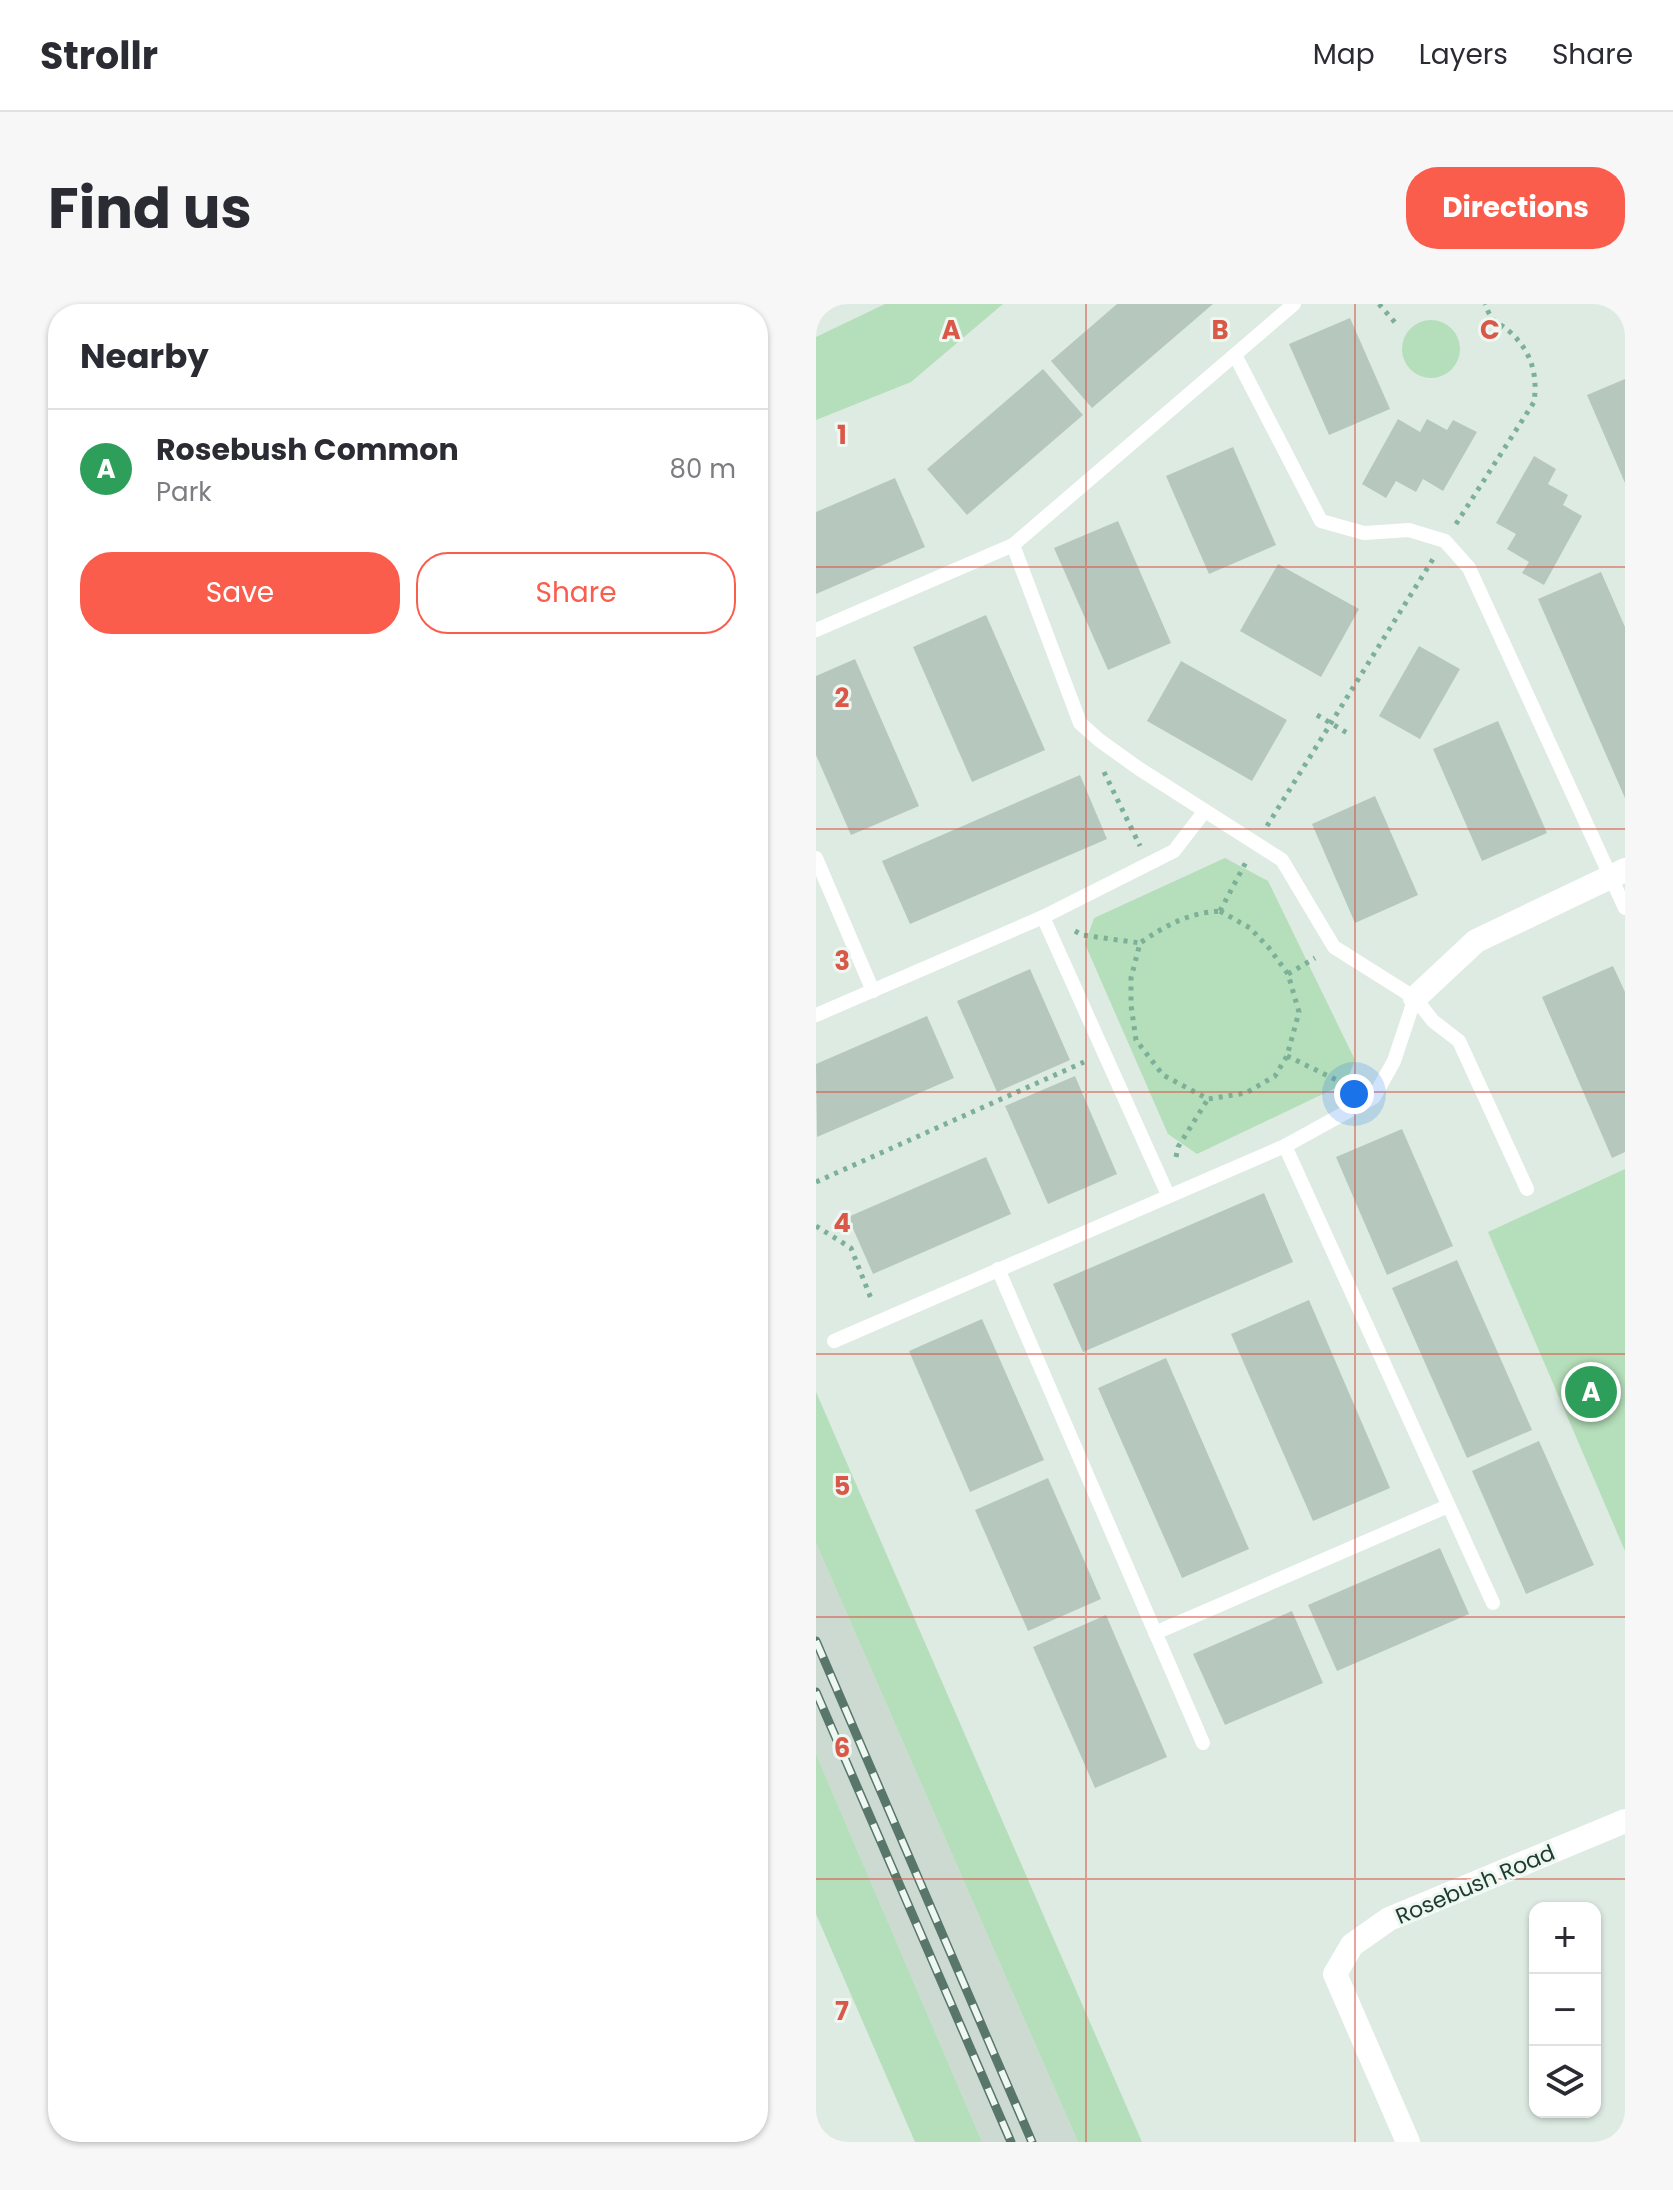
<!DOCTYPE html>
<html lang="en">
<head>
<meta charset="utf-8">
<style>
  :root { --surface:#fff; --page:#f7f7f7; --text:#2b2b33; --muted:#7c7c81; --line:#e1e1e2; --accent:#fa5d4c }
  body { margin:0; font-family:Poppins,sans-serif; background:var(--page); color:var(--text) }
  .controls { position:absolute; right:24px; bottom:24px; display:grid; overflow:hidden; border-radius:16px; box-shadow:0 2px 6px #0004 }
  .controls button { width:72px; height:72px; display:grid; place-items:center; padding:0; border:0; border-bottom:2px solid var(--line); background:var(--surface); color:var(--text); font:40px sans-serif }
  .you { position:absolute; left:538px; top:790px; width:28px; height:28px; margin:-20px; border:6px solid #fff; border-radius:50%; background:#1a73e8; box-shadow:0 0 0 12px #1a73e833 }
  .badge { display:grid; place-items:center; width:52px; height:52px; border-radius:50%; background:var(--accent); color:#fff; font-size:26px; font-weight:700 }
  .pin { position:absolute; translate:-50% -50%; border:4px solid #fff; box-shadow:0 2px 8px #0006 }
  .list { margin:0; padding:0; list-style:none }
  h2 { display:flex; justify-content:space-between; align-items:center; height:104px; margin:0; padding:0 32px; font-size:34px }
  h2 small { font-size:26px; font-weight:400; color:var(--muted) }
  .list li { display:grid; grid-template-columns:52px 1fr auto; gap:24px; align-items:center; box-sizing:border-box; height:120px; padding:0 32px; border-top:2px solid var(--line) }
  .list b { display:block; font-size:30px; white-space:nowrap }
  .list p { margin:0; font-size:26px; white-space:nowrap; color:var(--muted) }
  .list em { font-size:26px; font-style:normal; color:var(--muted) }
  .actions { display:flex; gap:16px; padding:24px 32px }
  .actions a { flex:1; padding:18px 0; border:2px solid var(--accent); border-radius:32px; text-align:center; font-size:28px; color:var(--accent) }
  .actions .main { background:var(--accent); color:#fff }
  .icon { flex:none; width:44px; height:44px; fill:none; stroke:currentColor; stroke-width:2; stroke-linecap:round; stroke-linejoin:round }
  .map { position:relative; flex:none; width:809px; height:1838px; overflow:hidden; border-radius:32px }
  header { display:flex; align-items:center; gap:48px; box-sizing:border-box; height:112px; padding:0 40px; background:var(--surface); border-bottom:2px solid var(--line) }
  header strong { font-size:38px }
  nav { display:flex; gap:44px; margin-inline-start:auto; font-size:28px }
  .intro { display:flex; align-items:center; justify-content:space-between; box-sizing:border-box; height:192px; padding:0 48px }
  h1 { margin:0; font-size:56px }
  .button { padding:20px 36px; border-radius:32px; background:var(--accent); color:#fff; font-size:28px; font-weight:700 }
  main { display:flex; gap:48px; padding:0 48px }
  aside { flex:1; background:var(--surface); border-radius:32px; box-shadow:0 2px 6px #0004 }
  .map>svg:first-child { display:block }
  .built { fill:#ccdad2 }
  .green { fill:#b5deba }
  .building { fill:#b6c8be }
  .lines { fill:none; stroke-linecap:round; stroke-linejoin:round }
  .path { stroke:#7cb098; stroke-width:5; stroke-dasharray:4 6; stroke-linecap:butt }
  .lane { stroke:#fff; stroke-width:14 }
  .street { stroke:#fff; stroke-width:24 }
  .rail-casing { stroke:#58776a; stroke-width:9 }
  .rail { stroke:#eef7f1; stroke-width:6; stroke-dasharray:18; stroke-linecap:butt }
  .grid { fill:none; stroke:#d95848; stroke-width:2; stroke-opacity:0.55 }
  .labels { text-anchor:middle; stroke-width:6; stroke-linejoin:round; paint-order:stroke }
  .street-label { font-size:22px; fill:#1e3b2f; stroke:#eef7f1 }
  .grid-label { font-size:26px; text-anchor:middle; font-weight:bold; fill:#d95848; stroke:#eef7f1; stroke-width:6; stroke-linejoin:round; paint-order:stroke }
</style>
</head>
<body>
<header>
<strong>Strollr</strong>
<nav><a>Map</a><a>Layers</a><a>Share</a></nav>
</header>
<div class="intro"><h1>Find us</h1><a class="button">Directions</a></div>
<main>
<aside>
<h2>Nearby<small></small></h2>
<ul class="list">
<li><span class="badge" style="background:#2e9e5b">A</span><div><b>Rosebush Common</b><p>Park</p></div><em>80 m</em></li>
</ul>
<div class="actions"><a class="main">Save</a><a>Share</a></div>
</aside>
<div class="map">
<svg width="809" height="1838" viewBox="0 0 809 1838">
  <rect width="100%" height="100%" fill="#deebe3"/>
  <polygon class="built" points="0,1239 262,1838 166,1838 0,1450"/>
  <g class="green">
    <polygon points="69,0 187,0 95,78 0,116 0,33"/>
    <circle cx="615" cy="45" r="29"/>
    <polygon points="409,554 452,577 539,756 530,779 381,850 352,830 269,640 278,614"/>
    <polygon points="809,865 809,1247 672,928"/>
    <polygon points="0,1088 326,1838 262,1838 0,1239"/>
    <polygon points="0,1450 166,1838 99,1838 0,1610"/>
  </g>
  <g class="building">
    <polygon points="301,0 397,0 276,104 235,57"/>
    <polygon points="534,14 574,105 513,131 473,40"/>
    <polygon points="227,65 267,111 151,211 111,165"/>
    <polygon points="809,75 809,179 771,91"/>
    <polygon points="582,115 604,128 611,115 631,126 637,116 661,128 627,187 607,175 600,188 580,177 570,194 546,180"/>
    <polygon points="417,143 460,241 393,270 350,172"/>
    <polygon points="718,152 740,165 732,180 752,191 747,201 766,212 728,281 706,269 713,258 691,245 700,230 680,219"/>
    <polygon points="79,174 109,243 0,290 0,208"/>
    <polygon points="302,217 355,339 292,366 238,244"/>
    <polygon points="462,260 543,305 505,373 424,327"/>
    <polygon points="785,268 809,323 809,494 722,295"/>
    <polygon points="170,311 229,446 156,478 97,343"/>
    <polygon points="603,342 644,365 604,435 563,412"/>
    <polygon points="39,355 103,502 35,531 0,451 0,372"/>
    <polygon points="365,357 471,416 436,477 331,417"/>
    <polygon points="682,417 731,529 666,557 617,445"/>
    <polygon points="264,471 291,535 94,620 66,557"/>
    <polygon points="559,492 602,591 539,619 496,520"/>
    <polygon points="797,662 809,688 809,848 796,854 726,693"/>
    <polygon points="214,665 254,756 181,788 141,697"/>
    <polygon points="111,712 138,774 1,833 0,760"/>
    <polygon points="259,772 301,870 232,900 189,802"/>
    <polygon points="586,825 637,942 571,971 520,853"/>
    <polygon points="170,853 195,910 57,970 32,913"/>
    <polygon points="448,889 477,958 267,1048 237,980"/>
    <polygon points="641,956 716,1126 651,1154 576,984"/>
    <polygon points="493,996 574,1184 497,1217 415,1030"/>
    <polygon points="166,1015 228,1156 154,1188 93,1047"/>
    <polygon points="350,1054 433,1245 366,1274 282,1084"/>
    <polygon points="723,1137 778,1261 710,1290 656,1167"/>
    <polygon points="232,1174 285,1295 212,1327 159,1206"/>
    <polygon points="624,1244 653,1310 521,1367 492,1301"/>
    <polygon points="476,1307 507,1379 409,1421 377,1350"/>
    <polygon points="290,1311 351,1453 279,1484 217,1343"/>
  </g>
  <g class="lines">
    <g class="path">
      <polyline points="563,0 582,22"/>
      <path d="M640,220l78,-122c4,-28 -3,-51 -24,-70 -15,-13 -17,-7 -25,-28"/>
      <polyline points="501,411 533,430"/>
      <polyline points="288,468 324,542"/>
      <polyline points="451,522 617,255"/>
      <polyline points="404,607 430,558"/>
      <path d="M404,607l30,17 19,20 19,26 11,38 -12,44 -12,20 -29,17 -38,6 -45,-24 -27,-35 -5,-35v-27l9,-35c26,-18 48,-30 80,-32z"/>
      <polyline points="259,627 266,631 324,639"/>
      <polyline points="472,670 499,654"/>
      <polyline points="471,752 535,783"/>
      <polyline points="360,853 362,843 392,795"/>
      <polyline points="0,878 268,758"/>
      <polyline points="0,922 35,944 56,997"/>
    </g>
    <g class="lane">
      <polyline points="419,51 505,217 548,229 593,226 629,237 653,264 809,604"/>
      <polyline points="197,241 264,419 283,436 322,464 466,556 518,643 599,694 617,717 643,737 711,885"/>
      <polyline points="0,326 197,241 478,0"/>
      <polyline points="0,554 57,687"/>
      <polyline points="227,613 352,891"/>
      <polyline points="0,711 227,613 358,547 388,508"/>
      <polyline points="469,842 677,1299"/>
      <polyline points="182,965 387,1439"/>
      <polyline points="18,1037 469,842 558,793 578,757 599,694"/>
      <polyline points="339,1329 632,1202"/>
    </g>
    <g class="street">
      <polyline points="599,694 660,637 809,566"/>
      <polyline points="592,1838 519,1670 536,1641 573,1615 809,1517"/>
    </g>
    <g class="rail-casing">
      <g id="rail">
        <polyline points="0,1337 216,1838"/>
        <polyline points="0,1388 195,1838"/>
      </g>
    </g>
    <use href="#rail" class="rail"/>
  </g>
  <path class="grid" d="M270,0v1838M539,0v1838M0,263h809M0,525h809M0,788h809M0,1050h809M0,1313h809M0,1575h809"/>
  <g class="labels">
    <g class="street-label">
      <text transform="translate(659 1580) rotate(-23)" y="8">Rosebush Road</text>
    </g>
  </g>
  <g class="grid-label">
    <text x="135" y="35">A</text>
    <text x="404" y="35">B</text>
    <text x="674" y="35">C</text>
    <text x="26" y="140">1</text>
    <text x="26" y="403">2</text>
    <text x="26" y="666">3</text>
    <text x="26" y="928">4</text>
    <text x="26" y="1191">5</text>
    <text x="26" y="1453">6</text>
    <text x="26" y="1716">7</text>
  </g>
</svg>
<div class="controls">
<button>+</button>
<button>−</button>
<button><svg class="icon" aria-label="layers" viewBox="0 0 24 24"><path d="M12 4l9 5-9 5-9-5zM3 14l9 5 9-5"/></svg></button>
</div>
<div class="you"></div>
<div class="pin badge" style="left:775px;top:1088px;background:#2e9e5b">A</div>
</div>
</main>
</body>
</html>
